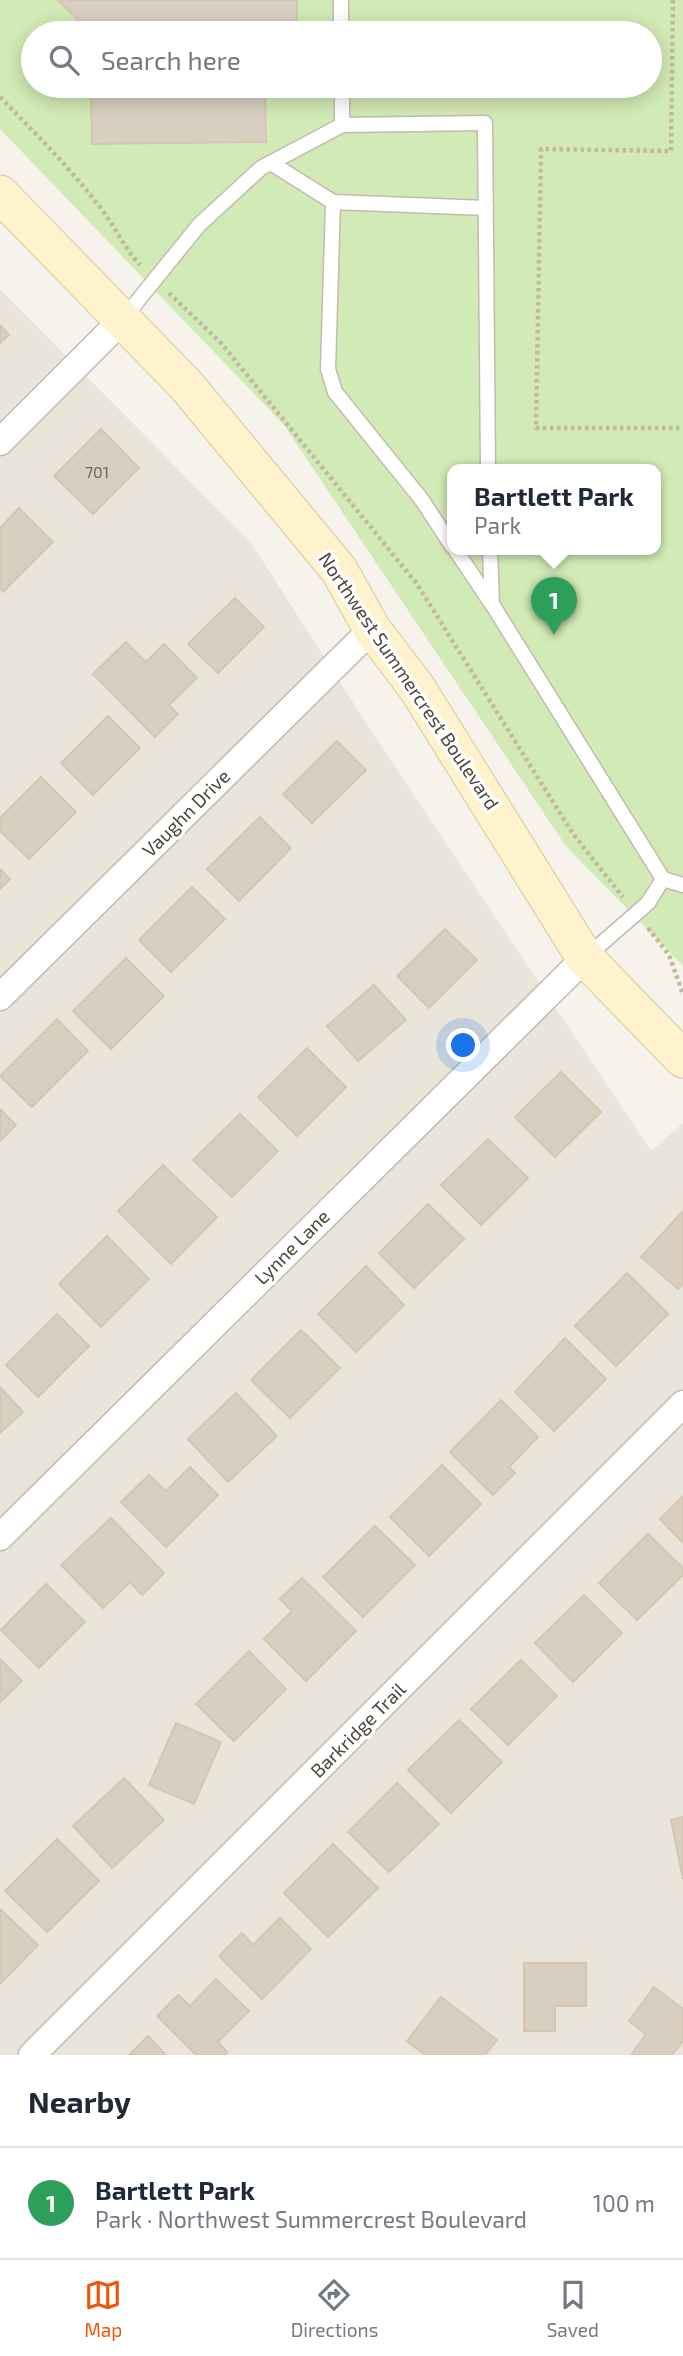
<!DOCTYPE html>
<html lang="en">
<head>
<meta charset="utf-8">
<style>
  :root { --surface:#fff; --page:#f2f2f3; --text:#1f2937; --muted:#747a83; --line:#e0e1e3; --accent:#ea580c }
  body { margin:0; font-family:"Exo 2",sans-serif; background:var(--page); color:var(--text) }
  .you { position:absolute; left:464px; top:1046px; width:24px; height:24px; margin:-18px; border:5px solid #fff; border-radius:50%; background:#1a73e8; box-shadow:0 0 0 10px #1a73e833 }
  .badge { display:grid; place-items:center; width:46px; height:46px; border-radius:50%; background:var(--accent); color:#fff; font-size:23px; font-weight:700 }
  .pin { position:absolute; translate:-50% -58px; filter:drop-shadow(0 2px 4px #0008) }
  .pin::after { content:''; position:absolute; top:37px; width:24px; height:21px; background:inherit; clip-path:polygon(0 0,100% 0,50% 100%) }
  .popup { position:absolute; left:447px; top:464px; width:214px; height:91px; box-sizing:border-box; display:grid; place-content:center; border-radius:14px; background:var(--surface); filter:drop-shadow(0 2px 5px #0005); font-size:23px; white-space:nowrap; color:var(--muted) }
  .popup b { font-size:26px; color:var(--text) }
  .popup::after { content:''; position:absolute; left:50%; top:100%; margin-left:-14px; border:14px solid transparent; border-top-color:var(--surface) }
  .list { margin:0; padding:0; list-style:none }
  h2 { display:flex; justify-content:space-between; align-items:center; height:91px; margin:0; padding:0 28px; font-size:30px }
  h2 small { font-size:23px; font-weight:400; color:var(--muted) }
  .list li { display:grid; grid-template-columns:46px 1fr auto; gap:21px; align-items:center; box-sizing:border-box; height:112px; padding:0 28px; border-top:2px solid var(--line) }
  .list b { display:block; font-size:26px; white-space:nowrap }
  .list p { margin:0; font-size:23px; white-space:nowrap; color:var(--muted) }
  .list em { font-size:23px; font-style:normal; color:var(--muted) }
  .icon { flex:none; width:38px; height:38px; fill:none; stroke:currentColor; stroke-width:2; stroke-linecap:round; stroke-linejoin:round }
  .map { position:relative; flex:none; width:683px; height:2055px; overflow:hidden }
  .search { position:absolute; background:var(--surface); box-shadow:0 4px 18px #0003; left:21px; right:21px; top:21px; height:77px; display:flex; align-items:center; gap:18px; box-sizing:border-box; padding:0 24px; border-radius:38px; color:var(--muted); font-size:26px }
  .sheet { height:203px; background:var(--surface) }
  nav { display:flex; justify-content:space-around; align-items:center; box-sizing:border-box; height:98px; border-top:2px solid var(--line); background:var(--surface); font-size:19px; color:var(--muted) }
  nav a { display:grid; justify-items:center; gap:4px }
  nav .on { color:var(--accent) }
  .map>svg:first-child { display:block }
  .residential { fill:#eae5da }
  .green { fill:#d2eab5; fill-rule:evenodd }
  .building { fill:#d8cfc1; stroke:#d3c7b4; stroke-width:2 }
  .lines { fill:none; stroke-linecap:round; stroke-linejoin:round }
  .lane-casing { stroke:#c2bbae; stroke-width:17 }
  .street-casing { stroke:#c2bbae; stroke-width:29 }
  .secondary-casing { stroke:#d6c79b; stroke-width:39 }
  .path { stroke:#c4b79f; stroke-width:4.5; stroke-dasharray:3.5 3.5; stroke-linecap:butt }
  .lane { stroke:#fff; stroke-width:14 }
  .street { stroke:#fff; stroke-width:26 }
  .secondary { stroke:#fff3cd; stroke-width:37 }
  .labels { text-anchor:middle; stroke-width:7; stroke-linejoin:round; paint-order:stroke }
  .number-label { font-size:16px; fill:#6e675b }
  .street-label { font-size:19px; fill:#4b4439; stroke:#fff }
</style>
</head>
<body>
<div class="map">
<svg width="683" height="2055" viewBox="0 0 683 2055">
  <rect width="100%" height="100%" fill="#f6f3ec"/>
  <polygon class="residential" points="0,289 252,544 370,729 651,1151 683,1123 683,2055 0,2055"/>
  <path class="green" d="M0,0h683v966l-118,-121 -281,-420 -284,-296zM33,33h617v53h-617zM452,469h204v80h-204z"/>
  <g class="building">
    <polygon points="58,0 297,0 297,33 91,33"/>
    <polygon points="91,86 265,86 266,142 92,144"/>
    <polygon points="0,325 9,335 0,343"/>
    <polygon points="101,429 139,468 93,514 54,476"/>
    <polygon points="19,508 53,542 3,592 0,588 0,528"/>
    <polygon points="235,598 264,627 218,673 188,644"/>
    <polygon points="126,642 146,662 164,644 197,678 169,705 178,714 155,737 93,674"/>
    <polygon points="108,716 140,748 93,795 61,763"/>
    <polygon points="337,741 366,770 312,823 283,794"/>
    <polygon points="41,777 76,812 29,859 0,831 0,818"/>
    <polygon points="260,817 291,848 239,901 207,869"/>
    <polygon points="0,869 10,879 0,889"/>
    <polygon points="192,887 225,919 171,972 139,940"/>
    <polygon points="445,929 477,960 429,1008 397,976"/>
    <polygon points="126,958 164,996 111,1049 73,1011"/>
    <polygon points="374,985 406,1020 358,1061 327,1026"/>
    <polygon points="57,1019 88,1051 32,1107 0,1076"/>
    <polygon points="307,1048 346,1087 297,1136 258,1097"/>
    <polygon points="561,1072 601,1112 555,1157 515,1117"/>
    <polygon points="0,1109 16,1125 0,1141"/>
    <polygon points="240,1114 278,1151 232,1197 193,1160"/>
    <polygon points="488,1139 528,1178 481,1225 441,1185"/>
    <polygon points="163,1165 217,1217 171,1264 118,1211"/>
    <polygon points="428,1204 464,1239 414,1288 379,1253"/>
    <polygon points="683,1211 683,1284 678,1289 641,1257"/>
    <polygon points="107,1236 149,1279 101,1327 59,1284"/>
    <polygon points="366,1266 404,1305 356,1352 318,1314"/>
    <polygon points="627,1273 668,1314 616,1366 575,1326"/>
    <polygon points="57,1314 89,1346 38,1397 6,1365"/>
    <polygon points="301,1330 340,1368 290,1418 251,1380"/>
    <polygon points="565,1338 606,1379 554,1431 515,1392"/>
    <polygon points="0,1387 23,1412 0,1433"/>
    <polygon points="236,1393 277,1436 228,1482 188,1439"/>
    <polygon points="501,1400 538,1437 509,1467 515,1473 493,1495 450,1452"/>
    <polygon points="442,1465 481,1504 429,1556 390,1517"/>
    <polygon points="190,1467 218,1495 166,1547 121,1502 149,1475 166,1491"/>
    <polygon points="682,1497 683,1499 683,1543 660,1519"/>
    <polygon points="111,1518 164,1573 142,1595 130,1582 103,1608 61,1565"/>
    <polygon points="375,1526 415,1565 363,1617 323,1577"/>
    <polygon points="648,1534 683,1568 683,1575 637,1620 599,1583"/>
    <polygon points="302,1578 356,1631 306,1681 264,1639 292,1611 280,1599"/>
    <polygon points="46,1584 85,1622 39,1668 1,1630"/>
    <polygon points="584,1595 622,1633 573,1682 535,1643"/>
    <polygon points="249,1651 286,1689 234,1741 196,1704"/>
    <polygon points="0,1659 22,1681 0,1702"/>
    <polygon points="521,1660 557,1696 508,1745 471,1709"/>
    <polygon points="459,1720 502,1762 451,1813 408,1770"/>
    <polygon points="176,1723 221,1742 194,1804 149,1785"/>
    <polygon points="124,1778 164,1820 112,1868 73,1826"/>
    <polygon points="397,1783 439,1824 389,1872 348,1832"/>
    <polygon points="683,1817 683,1879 671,1820"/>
    <polygon points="57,1839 99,1881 47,1932 5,1891"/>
    <polygon points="333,1844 378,1888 328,1937 284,1893"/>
    <polygon points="0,1909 38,1945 0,1984"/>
    <polygon points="280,1918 311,1949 262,1999 219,1956 242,1933 253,1945"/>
    <polygon points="524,1963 586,1963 586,2006 555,2006 555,2031 524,2031"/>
    <polygon points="216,1979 249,2011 218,2042 227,2052 225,2055 196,2055 157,2016 178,1995 190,2006"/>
    <polygon points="654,1987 683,2009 683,2041 672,2055 631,2055 646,2034 629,2021"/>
    <polygon points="441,1997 497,2040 485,2055 425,2055 407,2041"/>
    <polygon points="148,2036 166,2055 129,2055"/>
  </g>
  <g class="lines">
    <g class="lane-casing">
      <g id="lane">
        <polyline points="341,0 341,33"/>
        <polyline points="342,86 342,125"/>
        <polyline points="271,163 333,202 486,208"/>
        <polyline points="333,202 328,369 335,392 422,500 452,546"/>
        <polyline points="123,319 199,225 261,168 342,125 485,123 488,469"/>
        <polyline points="455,549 491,603"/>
        <polyline points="490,549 492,604 663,879 683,885"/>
        <polyline points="586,957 648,903 663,879"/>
      </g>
    </g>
    <g class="street-casing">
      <g id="street">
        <polyline points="0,442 123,319"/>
        <polyline points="0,997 372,629"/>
        <polyline points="0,1537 585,958"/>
        <polyline points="32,2055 683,1404"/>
      </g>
    </g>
    <g class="secondary-casing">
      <polyline id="secondary" points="0,194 186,385 339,570 372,629 417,688 585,958 683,1059"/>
    </g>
    <g class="path">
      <polyline points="673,0 671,151 541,149 536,428 683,428"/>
      <path d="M0,97c35,36 69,70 100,110 15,19 23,40 40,58"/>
      <polyline points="169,293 221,343 417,584 573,834 623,897"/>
      <polyline points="648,928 669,955 683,994"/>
    </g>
    <use href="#lane" class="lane"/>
    <use href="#street" class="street"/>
    <use href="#secondary" class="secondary"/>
  </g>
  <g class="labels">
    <g class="number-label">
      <text x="97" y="478">701</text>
    </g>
    <g class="street-label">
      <text transform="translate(409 681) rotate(56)" y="7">Northwest Summercrest Boulevard</text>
      <text transform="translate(186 813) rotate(-45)" y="7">Vaughn Drive</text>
      <text transform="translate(292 1247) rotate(-45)" y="7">Lynne Lane</text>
      <text transform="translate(358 1730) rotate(-45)" y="7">Barkridge Trail</text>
    </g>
  </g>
</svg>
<div class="you"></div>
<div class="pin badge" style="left:554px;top:635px;background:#2e9e5b">1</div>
<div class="popup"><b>Bartlett Park</b>Park</div>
<div class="search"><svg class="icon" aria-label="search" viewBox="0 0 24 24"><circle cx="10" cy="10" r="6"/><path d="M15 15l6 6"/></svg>Search here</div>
</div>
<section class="sheet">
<h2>Nearby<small></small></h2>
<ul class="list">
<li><span class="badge" style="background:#2e9e5b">1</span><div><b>Bartlett Park</b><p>Park · Northwest Summercrest Boulevard</p></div><em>100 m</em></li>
</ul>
</section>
<nav>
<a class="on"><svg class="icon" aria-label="map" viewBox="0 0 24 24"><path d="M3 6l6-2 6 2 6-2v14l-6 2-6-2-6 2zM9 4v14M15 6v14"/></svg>Map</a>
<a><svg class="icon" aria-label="directions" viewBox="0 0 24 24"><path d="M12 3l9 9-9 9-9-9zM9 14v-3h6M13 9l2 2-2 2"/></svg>Directions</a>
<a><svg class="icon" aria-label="saved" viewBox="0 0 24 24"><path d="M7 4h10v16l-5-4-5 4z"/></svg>Saved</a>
</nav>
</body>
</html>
